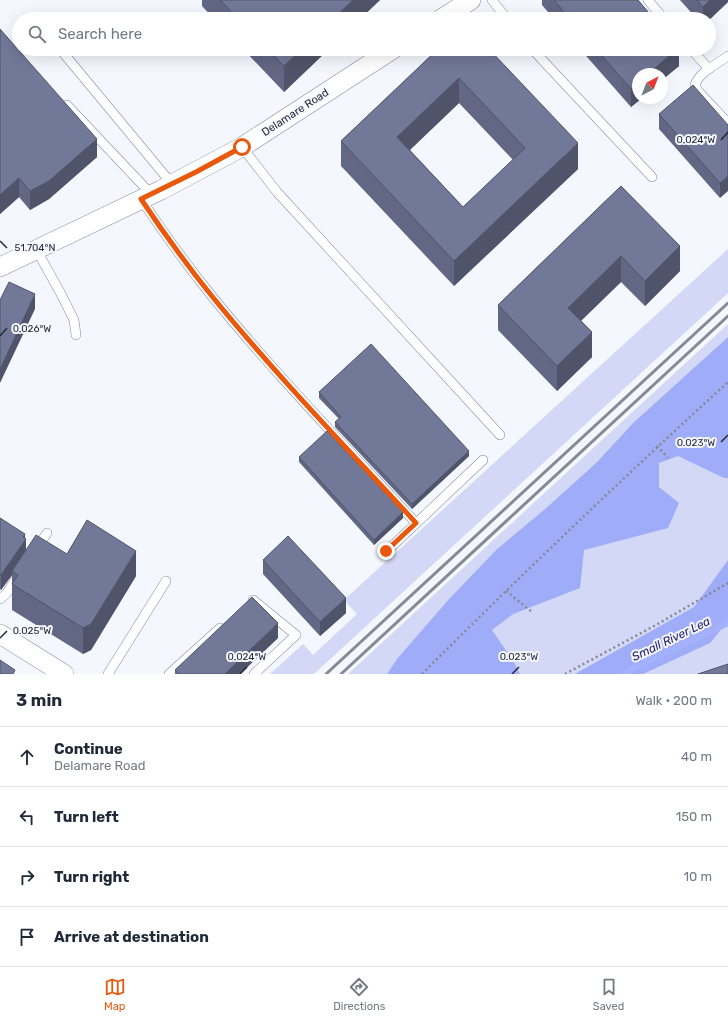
<!DOCTYPE html>
<html lang="en">
<head>
<meta charset="utf-8">
<style>
  :root { --surface:#fff; --page:#f2f2f3; --text:#1f2937; --muted:#747a83; --line:#e0e1e3; --accent:#ea580c }
  body { margin:0; font-family:Rubik,sans-serif; background:var(--page); color:var(--text) }
  .compass { position:absolute; left:632px; top:68px; width:36px; height:36px; border-radius:50%; background:var(--surface); box-shadow:0 4px 16px #0002; rotate:42deg }
  .stop { position:absolute; width:12px; height:12px; margin:-9px; border:3px solid #ea580c; border-radius:50%; background:#fff }
  .stop.end { background:#ea580c; border-color:#fff; box-shadow:0 1px 4px #0008 }
  .list { margin:0; padding:0; list-style:none }
  h2 { display:flex; justify-content:space-between; align-items:center; height:52px; margin:0; padding:0 16px; font-size:17px }
  h2 small { font-size:13px; font-weight:400; color:var(--muted) }
  .list li { display:grid; grid-template-columns:26px 1fr auto; gap:12px; align-items:center; box-sizing:border-box; height:60px; padding:0 16px; border-top:1px solid var(--line) }
  .list b { display:block; font-size:15px; white-space:nowrap }
  .list p { margin:0; font-size:13px; white-space:nowrap; color:var(--muted) }
  .list em { font-size:13px; font-style:normal; color:var(--muted) }
  .icon { flex:none; width:22px; height:22px; fill:none; stroke:currentColor; stroke-width:2; stroke-linecap:round; stroke-linejoin:round }
  .map { position:relative; flex:none; width:728px; height:674px; overflow:hidden }
  .search { position:absolute; background:var(--surface); box-shadow:0 4px 16px #0002; left:12px; right:12px; top:12px; height:44px; display:flex; align-items:center; gap:10px; box-sizing:border-box; padding:0 14px; border-radius:22px; color:var(--muted); font-size:15px }
  .sheet { height:292px; background:var(--surface) }
  nav { display:flex; justify-content:space-around; align-items:center; box-sizing:border-box; height:56px; border-top:1px solid var(--line); background:var(--surface); font-size:11px; color:var(--muted) }
  nav a { display:grid; justify-items:center; gap:2px }
  nav .on { color:var(--accent) }
  .map>svg:first-child { display:block }
  .green { fill:#d2d8f5 }
  .forest { fill:#9facf7 }
  .lines { fill:none; stroke-linecap:round; stroke-linejoin:round }
  .stream { stroke:#a4b1fc; stroke-width:6 }
  .service-casing { stroke:#838aaa; stroke-width:10 }
  .minor-casing { stroke:#838aaa; stroke-width:20 }
  .path { stroke:#868994; stroke-width:2.5; stroke-dasharray:2 3; stroke-linecap:butt }
  .service { stroke:#fff; stroke-width:9 }
  .minor { stroke:#fff; stroke-width:19 }
  .rail { stroke:#878994; stroke-width:3 }
  .wall { fill:#626783; fill-rule:evenodd }
  .shaded-wall { fill:#50546a }
  .building { fill:#727898; stroke:#50546a; fill-rule:evenodd }
  .route { stroke:#ea580c; stroke-width:5 }
  .ticks { fill:none; stroke:#262937; stroke-width:1.5 }
  .labels { text-anchor:middle; stroke-width:4; stroke-linejoin:round; paint-order:stroke }
  .street-label { font-size:11px; fill:#262937; stroke:#f5f7fe }
  .water-label { font-size:12px; font-style:italic; fill:#1e196d; stroke:#f5f7fe }
  .ticks-label { font-size:10px; text-anchor:middle; fill:#262937; stroke:#f5f7fe; stroke-width:4; stroke-linejoin:round; paint-order:stroke }
</style>
</head>
<body>
<div class="map">
<svg width="728" height="674" viewBox="0 0 728 674">
  <rect width="100%" height="100%" fill="#f5f7fe"/>
  <g class="green">
    <polygon points="728,249 728,293 314,674 270,674 303,644 313,655 357,614 344,600"/>
    <polygon points="728,324 728,337 633,423 597,462 545,509 497,549 449,599 398,659 387,674 348,674"/>
    <polygon points="728,368 728,674 395,674"/>
  </g>
  <g class="forest">
    <polygon points="728,337 728,478 724,478 678,456 659,463 659,487 679,503 668,528 584,550 580,588 513,614 492,630 514,662 520,674 387,674 397,659 449,599 497,549 545,509 597,462 633,423"/>
    <polygon points="728,560 728,621 710,643 643,674 575,674 694,607"/>
  </g>
  <g class="lines">
    <path class="stream" d="M623,674c34,-19 70,-33 105,-51"/>
    <g class="service-casing">
      <g id="service">
        <polyline points="492,0 507,19"/>
        <polyline points="648,0 664,19"/>
        <polyline points="34,18 35,19"/>
        <polyline points="60,49 172,184"/>
        <polyline points="532,49 652,177"/>
        <polyline points="691,49 709,69"/>
        <path d="M728,56c-11,8 -29,16 -33,29l3,6 30,32"/>
        <polyline points="67,105 151,194"/>
        <polyline points="242,147 277,192 500,435"/>
        <path d="M141,199c22,33 45,65 70,96 64,79 136,153 205,228"/>
        <polyline points="36,249 61,294 74,320 76,335"/>
        <polyline points="36,549 47,533"/>
        <polyline points="387,551 483,460"/>
        <polyline points="0,599 7,593 18,576"/>
        <polyline points="253,600 296,635 254,674"/>
        <polyline points="108,674 166,581"/>
        <polyline points="169,674 220,628"/>
      </g>
    </g>
    <g class="minor-casing">
      <g id="minor">
        <polyline points="441,19 471,0"/>
        <polyline points="0,267 161,190 242,147 393,49"/>
        <polyline points="0,634 64,674"/>
      </g>
    </g>
    <g class="path">
      <polyline points="657,446 668,458"/>
      <polyline points="506,591 532,612"/>
      <path d="M422,674c100,-100 202,-197 306,-292"/>
      <polyline points="565,674 656,625 728,583"/>
    </g>
    <use href="#service" class="service"/>
    <use href="#minor" class="minor"/>
    <g class="rail">
      <polyline points="326,674 728,303"/>
      <polyline points="341,674 728,316"/>
    </g>
  </g>
  <g class="wall">
    <polygon points="202,0 380,0 360,19 214,19 202,6"/>
    <polygon points="542,0 638,0 654,19 554,19 542,5"/>
    <polygon points="680,0 728,0 728,2 709,20 709,19 697,19"/>
    <polygon points="0,29 97,157 49,199 30,210 19,197 0,214"/>
    <polygon points="243,49 329,49 284,92"/>
    <path d="M438,49l140,120 -124,117 -113,-120v-25zM459,103l54,57 -50,47 -53,-57z"/>
    <polygon points="580,49 679,49 679,66 662,80 662,74 638,98 642,98 631,107"/>
    <polygon points="659,114 728,125 720,198 659,129"/>
    <polygon points="621,186 680,271 645,306 621,282 581,321 592,357 557,391 498,330 498,305"/>
    <polygon points="319,392 469,456 412,509 335,427 335,422 339,419 319,398"/>
    <polygon points="299,457 403,518 374,545 299,462"/>
    <polygon points="0,518 25,538 26,550 67,554 136,576 91,650 83,654 12,610 12,575 1,590 0,589"/>
    <polygon points="263,560 346,613 320,636 263,574"/>
    <polygon points="278,638 240,674 175,674 175,670"/>
  </g>
  <g class="shaded-wall">
    <polygon points="353,0 380,0 360,19 333,19"/>
    <polygon points="710,0 728,0 728,2 709,20 709,19 703,19 703,7"/>
    <polygon points="302,49 329,49 284,92 284,66"/>
    <polygon points="677,49 679,49 679,66 662,80 662,74 648,74"/>
    <polygon points="459,78 459,103 397,162 397,137"/>
    <polygon points="638,83 638,98 642,98 631,107 631,89"/>
    <polygon points="97,139 97,157 49,199 30,210 30,191"/>
    <polygon points="578,143 578,169 454,286 454,261"/>
    <polygon points="728,176 728,191 720,198 720,183"/>
    <polygon points="19,178 19,197 0,214 0,195"/>
    <polygon points="680,246 680,271 645,306 645,281"/>
    <polygon points="621,256 621,282 568,333 568,308"/>
    <polygon points="35,294 35,309 0,383 0,369"/>
    <polygon points="592,332 592,357 557,391 557,366"/>
    <polygon points="469,451 469,456 412,509 412,504"/>
    <polygon points="403,512 403,518 374,545 374,540"/>
    <polygon points="25,534 25,541 26,539 26,554 12,571 12,575 1,590 1,575"/>
    <polygon points="136,551 136,576 91,650 83,654 83,628"/>
    <polygon points="346,598 346,613 320,636 320,622"/>
    <polygon points="278,623 278,638 240,674 225,674"/>
  </g>
  <g class="building">
    <polygon points="220,0 353,0 333,19 238,19"/>
    <polygon points="554,0 638,0 654,19 570,19"/>
    <polygon points="697,0 710,0 703,7"/>
    <polygon points="0,29 97,139 49,181 30,191 19,178 0,195"/>
    <polygon points="267,49 302,49 284,66"/>
    <path d="M438,49h51l89,94 -124,118 -113,-120zM459,78l66,70 -62,59 -66,-70z"/>
    <polygon points="596,49 677,49 648,74 638,74 638,83 631,89"/>
    <polygon points="693,85 728,125 728,176 720,183 659,114"/>
    <polygon points="621,186 680,246 645,281 621,256 568,308 592,332 557,366 498,305"/>
    <polygon points="9,282 35,294 0,369 0,300"/>
    <polygon points="371,344 469,451 412,504 335,422 341,417 319,392"/>
    <polygon points="327,431 403,512 374,540 299,457"/>
    <polygon points="0,518 25,534 23,537 26,539 1,575 0,574"/>
    <polygon points="87,520 136,551 91,624 83,628 12,584 18,575 12,571 36,535 67,554"/>
    <polygon points="288,536 346,598 320,622 263,560"/>
    <polygon points="252,597 278,623 225,674 179,674 175,670"/>
    <polygon points="0,660 15,670 13,674 0,674"/>
    <polygon points="728,664 728,674 698,674"/>
  </g>
  <g class="lines">
    <path class="route" d="M242,147l-46,25 -55,27c22,33 45,65 70,96 64,79 136,153 205,228l-30,28"/>
  </g>
  <path class="ticks" d="M721,140l7,-8M0,241l7,7M0,336l7,-8M721,442l7,-7M0,638l7,-7M240,674l7,-7M512,674l7,-7"/>
  <g class="labels">
    <g class="street-label">
      <text transform="translate(295 112) rotate(-33)" y="4">Delamare Road</text>
    </g>
    <g class="water-label">
      <text transform="translate(671 639) rotate(-26)" y="4">Small River Lea</text>
    </g>
  </g>
  <g class="ticks-label">
    <text x="696" y="143">0.024°W</text>
    <text x="35" y="251">51.704°N</text>
    <text x="32" y="332">0.026°W</text>
    <text x="696" y="446">0.023°W</text>
    <text x="32" y="634">0.025°W</text>
    <text x="247" y="660">0.024°W</text>
    <text x="519" y="660">0.023°W</text>
  </g>
</svg>
<svg class="compass" viewBox="-18 -18 36 36"><path d="M0-13l5 13h-10z" fill="#e53935"/><path d="M0 13l5-13h-10z" fill="#747a83"/></svg>
<div class="stop" style="left:242px;top:147px"></div>
<div class="stop end" style="left:386px;top:551px"></div>
<div class="search"><svg class="icon" aria-label="search" viewBox="0 0 24 24"><circle cx="10" cy="10" r="6"/><path d="M15 15l6 6"/></svg>Search here</div>
</div>
<section class="sheet">
<h2>3 min<small>Walk · 200 m</small></h2>
<ul class="list">
<li><svg class="icon" aria-label="ahead" viewBox="0 0 24 24"><path d="M12 20V5M6 11l6-6 6 6"/></svg><div><b>Continue</b><p>Delamare Road</p></div><em>40 m</em></li>
<li><svg class="icon" aria-label="left" viewBox="0 0 24 24"><path d="M17 20v-9H6M10 6l-5 5 5 5"/></svg><div><b>Turn left</b></div><em>150 m</em></li>
<li><svg class="icon" aria-label="right" viewBox="0 0 24 24"><path d="M7 20v-9h11M14 6l5 5-5 5"/></svg><div><b>Turn right</b></div><em>10 m</em></li>
<li><svg class="icon" aria-label="arrive" viewBox="0 0 24 24"><path d="M6 21V4h12l-3 4 3 4H6"/></svg><div><b>Arrive at destination</b></div></li>
</ul>
</section>
<nav>
<a class="on"><svg class="icon" aria-label="map" viewBox="0 0 24 24"><path d="M3 6l6-2 6 2 6-2v14l-6 2-6-2-6 2zM9 4v14M15 6v14"/></svg>Map</a>
<a><svg class="icon" aria-label="directions" viewBox="0 0 24 24"><path d="M12 3l9 9-9 9-9-9zM9 14v-3h6M13 9l2 2-2 2"/></svg>Directions</a>
<a><svg class="icon" aria-label="saved" viewBox="0 0 24 24"><path d="M7 4h10v16l-5-4-5 4z"/></svg>Saved</a>
</nav>
</body>
</html>
